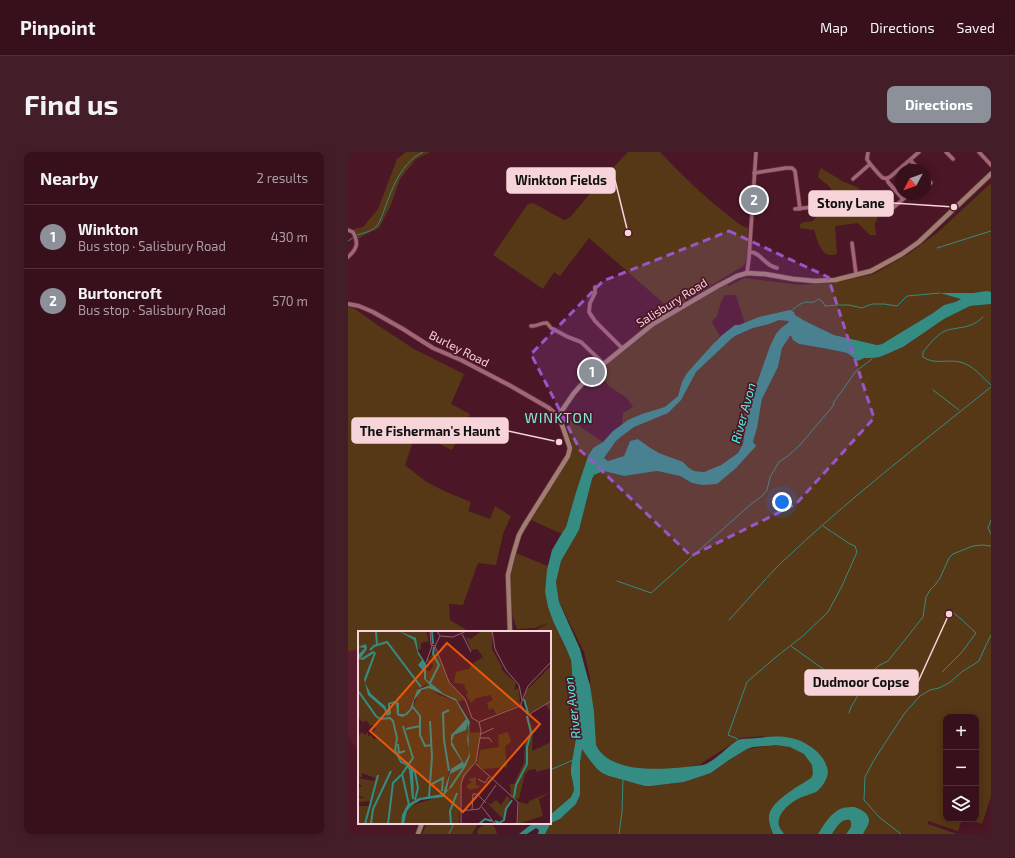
<!DOCTYPE html>
<html lang="en">
<head>
<meta charset="utf-8">
<style>
  :root { --surface:#38101c; --page:#431e29; --text:#f1f3f6; --muted:#ab9da3; --line:#52303b; --accent:#8c9099 }
  body { margin:0; font-family:"Exo 2",sans-serif; background:var(--page); color:var(--text) }
  .controls { position:absolute; right:12px; bottom:12px; display:grid; overflow:hidden; border-radius:8px; box-shadow:0 2px 10px #0003 }
  .controls button { width:36px; height:36px; display:grid; place-items:center; padding:0; border:0; border-bottom:1px solid var(--line); background:var(--surface); color:var(--text); font:20px sans-serif }
  .compass { position:absolute; left:547px; top:12px; width:36px; height:36px; border-radius:50%; background:var(--surface); box-shadow:0 2px 10px #0003; rotate:229deg }
  .you { position:absolute; left:434px; top:350px; width:14px; height:14px; margin:-10px; border:3px solid #fff; border-radius:50%; background:#1a73e8; box-shadow:0 0 0 6px #1a73e833 }
  .badge { display:grid; place-items:center; width:26px; height:26px; border-radius:50%; background:var(--accent); color:#fff; font-size:13px; font-weight:700 }
  .pin { position:absolute; translate:-50% -50%; border:2px solid #fff; box-shadow:0 1px 4px #0006 }
  .list { margin:0; padding:0; list-style:none }
  h2 { display:flex; justify-content:space-between; align-items:center; height:52px; margin:0; padding:0 16px; font-size:17px }
  h2 small { font-size:13px; font-weight:400; color:var(--muted) }
  .list li { display:grid; grid-template-columns:26px 1fr auto; gap:12px; align-items:center; box-sizing:border-box; height:64px; padding:0 16px; border-top:1px solid var(--line) }
  .list b { display:block; font-size:15px; white-space:nowrap }
  .list p { margin:0; font-size:13px; white-space:nowrap; color:var(--muted) }
  .list em { font-size:13px; font-style:normal; color:var(--muted) }
  .icon { flex:none; width:22px; height:22px; fill:none; stroke:currentColor; stroke-width:2; stroke-linecap:round; stroke-linejoin:round }
  .map { position:relative; flex:none; width:643px; height:682px; overflow:hidden; border-radius:8px }
  header { display:flex; align-items:center; gap:24px; box-sizing:border-box; height:56px; padding:0 20px; background:var(--surface); border-bottom:1px solid var(--line) }
  header strong { font-size:19px }
  nav { display:flex; gap:22px; margin-inline-start:auto; font-size:14px }
  .intro { display:flex; align-items:center; justify-content:space-between; box-sizing:border-box; height:96px; padding:0 24px }
  h1 { margin:0; font-size:28px }
  .button { padding:10px 18px; border-radius:8px; background:var(--accent); color:#fff; font-size:14px; font-weight:700 }
  main { display:flex; gap:24px; padding:0 24px }
  aside { flex:1; background:var(--surface); border-radius:8px; box-shadow:0 2px 10px #0003 }
  .map>svg:first-child { display:block }
  .built { fill:#591c2e }
  .green { fill:#563716; fill-rule:evenodd }
  .water { fill:#358c82; fill-rule:evenodd }
  .lines { fill:none; stroke-linecap:round; stroke-linejoin:round }
  .stream { stroke:#358c82; stroke-width:1 }
  .minor-casing { stroke:#5e3340; stroke-width:5 }
  .tertiary-casing { stroke:#5e3340; stroke-width:5.5 }
  .secondary-casing { stroke:#5e3340; stroke-width:6 }
  .minor { stroke:#a46574; stroke-width:3.5 }
  .tertiary { stroke:#a46574; stroke-width:4 }
  .secondary { stroke:#a07d6f; stroke-width:4.5 }
  .marked { fill:#9a56c6; fill-opacity:0.2; stroke:#9a56c6; stroke-width:3; stroke-dasharray:8 5; stroke-linejoin:round }
  .labels { text-anchor:middle; stroke-width:3.5; stroke-linejoin:round; paint-order:stroke }
  .street-label { font-size:12px; fill:#f7d3da; stroke:#4b1626 }
  .water-label { font-size:13px; font-style:italic; fill:#51f4e3; stroke:#4b1626 }
  .quarter-label { font-size:14px; letter-spacing:1px; fill:#82ebde; stroke:#4b1626 }
  .inset-river { fill:none; stroke:#358c82; stroke-width:2 }
  .inset-road { fill:none; stroke:#90626e; stroke-width:1 }
  .view { fill:#e8590c; fill-opacity:0.15; stroke:#e8590c; stroke-width:2 }
  .inset-edge { fill:none; stroke:#f7d3da; stroke-width:2 }
  .leader { fill:none; stroke:#f7d3da; stroke-width:1.5 }
  .callout-dot { fill:#f7d3da; stroke:#4b1626; stroke-width:1.5 }
  .callout { fill:#f7d3da; stroke:#f7d3da; stroke-width:1.5 }
  .callout-label { font-size:13px; text-anchor:middle; font-weight:bold; fill:#111 }
</style>
</head>
<body>
<header>
<strong>Pinpoint</strong>
<nav><a>Map</a><a>Directions</a><a>Saved</a></nav>
</header>
<div class="intro"><h1>Find us</h1><a class="button">Directions</a></div>
<main>
<aside>
<h2>Nearby<small>2 results</small></h2>
<ul class="list">
<li><span class="badge">1</span><div><b>Winkton</b><p>Bus stop · Salisbury Road</p></div><em>430 m</em></li>
<li><span class="badge">2</span><div><b>Burtoncroft</b><p>Bus stop · Salisbury Road</p></div><em>570 m</em></li>
</ul>
</aside>
<div class="map">
<svg width="643" height="682" viewBox="0 0 643 682">
  <rect width="100%" height="100%" fill="#4b1626"/>
  <polygon class="built" points="11,497 11,600 0,584 0,500"/>
  <g class="green">
    <polygon points="58,0 82,0 68,7 52,27 42,55 31,76 14,84 11,87 6,77 15,75 30,57 49,7"/>
    <path d="M280,0h32c21,22 43,44 68,63 6,5 12,11 20,13l-1,32 -4,6 -67,41 -5,1 -3,-1 -79,-69 -29,38 -6,-4 -11,17 -50,-34 34,-50 4,-2 4,1 29,16 3,-1 4,-3 34,-40z"/>
    <path d="M473,16l23,14 13,5 23,23 -5,14 1,11h-6l-12,-12 -23,3 2,28c-3,1 -5,1 -7,1 -10,-1 -13,-17 -16,-25l-14,-2v-4l5,-2 8,-1 3,-4 1,-11 10,-5 5,-4v-7c-4,-6 -9,-8 -14,-13l1,-5z"/>
    <path d="M643,31v109l-48,2 19,4 -7,4 -11,3 -11,8 -51,31 -5,1 -43,-10 -29,-14 -11,-6 -6,8 -3,2 -15,21 -22,62 -5,36 -5,9 -17,12 -17,7 -10,-1 -5,-3 -6,-6 -24,-9 -10,-6 -11,-8 -8,2 -6,15 -16,5 -4,-3 12,-17 8,-7 -2,-12 1,-9 10,-6 -6,-9 -17,-11 -13,-15 56,-46 30,-18 44,-24 2,2 15,-8 56,7 33,-2 41,-9 36,-21 28,-21zM377,143h11l11,36 -12,5 -5,4 -21,9 11,-13 -8,-14 5,-6 4,-14z"/>
    <polygon points="643,152 643,644 634,672 618,667 628,667 628,565 598,565 598,667 614,667 610,679 580,669 580,672 609,682 197,682 203,671 212,667 228,652 232,643 232,611 234,596 241,607 249,617 254,621 278,629 303,634 336,630 357,623 364,621 381,608 399,597 418,594 416,584 393,586 351,613 315,619 282,618 260,608 246,596 242,526 236,500 211,450 208,430 213,409 231,378 244,327 246,323 256,319 276,324 309,319 332,324 344,331 354,333 405,291 409,276 414,247 430,215 434,196 442,184 451,192 480,197 499,201 510,209 516,205 525,206 532,205 555,195 596,167 622,154"/>
    <polygon points="0,155 7,157 31,174 66,197 116,222 103,252 122,262 104,298 68,281 57,313 77,329 96,339 123,350 120,359 142,367 147,354 163,364 155,382 148,413 130,411 115,453 101,452 102,468 122,480 11,480 11,497 0,500"/>
    <polygon points="216,264 255,290 245,296 240,304 228,340 218,375 214,382 183,368 222,305 224,294 217,270"/>
    <polygon points="168,401 200,414 197,440 200,455 205,469 218,496 223,508 229,581 223,615 223,622 225,631 226,638 223,645 202,663 202,480 169,480 188,478 200,471 187,476 169,477 165,465 162,440 162,426"/>
    <polygon points="79,671 131,671 128,675 124,682 74,682"/>
    <path d="M143,671l4,5 2,6h-20c0,-8 7,-9 14,-11z"/>
  </g>
  <g class="water">
    <path d="M639,139l4,1v12l-21,2 -26,13 -41,28 -23,10 -7,1h-9l-6,3 -11,-8 -19,-4 -29,-5 -6,-4 -2,-4h-1l-8,12 -4,19 -16,32 -5,29 -4,14 3,4 -20,22 -19,16 -15,1 -10,-2 -12,-7 -23,-5 -33,5 -20,-5 -10,4 -2,4 -13,51 -18,31 -5,21 3,20 21,47 8,30 2,6 4,27 2,33c13,28 63,25 89,22 6,-1 15,-1 21,-3 12,-6 21,-17 32,-24 4,-2 13,-1 18,-2 20,-2 37,-4 55,9 3,2 7,5 9,8 4,4 7,11 8,16 0,7 -6,17 -12,21 -4,2 -9,3 -14,5 -10,4 -26,16 -23,29 1,3 4,6 5,8h-11c-2,-6 -6,-15 -3,-22 6,-14 29,-26 41,-34l2,-4 -1,-9 -8,-11 -14,-7 -14,-2 -23,2 -6,2 -18,11 -18,13 -27,9 -33,4h-6l-36,-10 -7,-3 -5,-4 -8,-10 -7,-10 -2,14v32l-4,9 -16,15 -9,4 -6,11h-7l1,-4 -3,-2 -9,6h-8l10,-8 7,-3h14v-8l21,-18 3,-7 -1,-7 -2,-9v-7l6,-34 -6,-73 -5,-12 -13,-27 -5,-14 -3,-15 2,-22 5,-20 7,-12 7,-11 10,-35 12,-36 5,-8 10,-6 10,-11 15,-11 14,-6 23,-7 13,-11 4,-14 5,-9 27,-30 7,-7 14,-11h4l20,-8 31,-7 4,2 1,3 10,6 29,14 43,10 5,-1 51,-31 11,-8 11,-3 6,-3 -21,-6h33zM431,168l10,1 -1,2 -7,5 -5,6 -6,12 -22,62 -5,36 -5,9 -17,12 -17,7 -10,-1 -5,-3 -6,-6 -24,-9 -10,-6 -11,-8 -8,2 -6,15 -16,5 -4,-3 12,-17 6,-5 12,-9 34,-14 13,-13 15,-28 34,-32 5,-4 18,-8 16,-4z"/>
    <path d="M506,655c6,2 16,6 15,15 -1,4 -4,8 -6,12h-17c4,-5 7,-8 4,-14 -8,-2 -14,7 -18,14h-14c6,-10 14,-23 25,-26 3,-1 7,-1 11,-1z"/>
  </g>
  <g class="lines">
    <g class="stream">
      <path d="M9,83c10,-3 18,-4 23,-14 10,-25 17,-56 43,-69"/>
      <polyline points="0,89 6,85"/>
      <polyline points="589,96 643,79"/>
      <path d="M443,159c4,-3 9,-8 15,-9 7,0 5,2 13,-3l4,3 2,4 13,-1h11l13,3 10,-4h12l13,2 10,-10 33,-3"/>
      <path d="M635,165c-7,7 -15,10 -25,11 -4,1 -9,1 -13,3 -9,4 -16,14 -22,21v5c11,8 25,2 37,5 13,3 22,15 31,23"/>
      <polyline points="585,238 611,258"/>
      <polyline points="643,368 640,376 643,382"/>
      <polyline points="269,429 303,441 402,353 414,344 419,338 422,325 431,310 441,303 451,294 485,254 486,250 508,219 524,207"/>
      <path d="M381,468c17,-18 33,-38 51,-56 66,-63 140,-120 211,-177"/>
      <polyline points="443,494 510,542"/>
      <polyline points="594,520 614,500 628,481 613,467 603,459 600,462"/>
      <polyline points="501,561 503,555 524,520 530,514 540,509 575,465 578,445 582,438 587,433 592,426 601,406 605,402 625,394 635,393 643,394"/>
      <polyline points="391,589 388,586 380,583 399,530 428,505 456,483 480,460 494,434 509,400 507,394 502,392 475,374"/>
      <polyline points="202,618 225,608"/>
      <polyline points="101,682 106,671"/>
      <polyline points="271,682 274,660 275,627"/>
      <polyline points="553,682 531,665 516,648 517,625 526,608 556,562 572,544 582,538 591,536 601,531 615,519 631,509 638,493 643,483"/>
    </g>
    <g class="minor-casing">
      <g id="minor">
        <path d="M520,0c0,2 -1,5 -1,7 1,3 13,17 16,19 3,1 4,0 7,-1l29,-25"/>
        <polyline points="598,0 605,7"/>
        <polyline points="631,0 643,13"/>
        <polyline points="562,8 572,18"/>
        <polyline points="406,21 438,16 444,16 447,19 452,57"/>
        <polyline points="577,24 583,31"/>
        <polyline points="505,27 522,12"/>
        <polyline points="539,27 540,30 555,47"/>
        <polyline points="545,56 561,42"/>
        <polyline points="447,57 465,55"/>
        <path d="M0,78l5,2c6,11 4,17 -5,25"/>
        <polyline points="504,91 508,122"/>
        <path d="M402,100c7,0 10,5 16,10 3,3 7,5 11,6"/>
        <polyline points="399,121 401,106 408,0"/>
        <polyline points="247,135 247,141 242,151 241,160 247,169 274,196"/>
        <path d="M183,174c6,1 10,-4 16,-3l4,5 17,9 13,5 22,21"/>
      </g>
    </g>
    <g class="tertiary-casing">
      <polyline id="tertiary" points="0,152 11,154 25,160 55,177 85,196 113,208 161,233 201,256 208,262 212,264"/>
    </g>
    <g class="secondary-casing">
      <g id="secondary">
        <polyline points="162,480 160,423 165,403 171,383 176,374 220,304 222,296 212,267 213,260 215,257 226,241 242,223 305,172 370,134 389,124 399,121 417,122 445,127 467,129 487,128 523,119 554,102 571,90 643,22"/>
        <polyline points="70,682 74,671"/>
      </g>
    </g>
    <use href="#minor" class="minor"/>
    <use href="#tertiary" class="tertiary"/>
    <use href="#secondary" class="secondary"/>
  </g>
  <path class="marked" d="M381,79l99,46 46,141 -78,86 -105,52 -111,-106 -49,-96 72,-73z"/>
  <g class="labels">
    <g class="street-label">
      <text transform="translate(324 151) rotate(-32)" y="4">Salisbury Road</text>
      <text transform="translate(111 197) rotate(27)" y="4">Burley Road</text>
    </g>
    <g class="water-label">
      <text transform="translate(395 261) rotate(-75)" y="5">River Avon</text>
      <text transform="translate(224 556) rotate(-97)" y="5">River Avon</text>
    </g>
    <g class="quarter-label">
      <text x="211" y="271">WINKTON</text>
    </g>
  </g>
  <g transform="translate(10 479)">
    <rect width="193" height="193" fill="#4b1626"/>
    <path d="M0,0h68l3,10 -8,2v6l-4,1 5,9 -3,7 5,6v7l6,6h-5l-8,5 -8,21 4,-3 5,-14 11,-7 10,8 17,6 10,18 -14,14v12l10,18 -13,8 -4,20 -4,4 -22,3 -10,6 -7,11 -1,9h-43v-18h11l2,-5 -10,1 -3,2v-6h7l-7,-3v-7l4,-2 -4,-3v-5l16,3 1,-3 -13,-5v4h-4v-41l4,-4 3,3 3,-3v4l3,-1 3,4 3,-1 -4,-7 3,-2 -3,-4 -3,1 -3,-5 -5,1 -4,-5zM123,0h11v18l10,18 -1,2 15,14 -2,7 4,-2 1,3 1,13 -3,2 -21,8 -3,-6 -4,2 -2,-7 6,-3 -3,-5 -14,3 -5,5 -5,-8 2,-2 -4,-7 2,-2 -12,-1 2,-11 13,-3 3,-5 11,-7 -6,-8 -6,1 -5,-13 5,2zM76,15l16,38 15,15 -6,3 -15,-8 -19,-16 1,-8 4,1 3,-5 -1,-4h-5l1,-4 4,3 -2,-4 4,-4zM193,35v46l-6,-8 -17,10 -4,-14 2,-9zM169,84l6,15 -1,21 19,-9v26l-15,4v-3l-7,1 -4,4 -6,25h-5l-3,-2 -1,-13h4l10,-22 1,-22 6,-8zM110,92l3,10 9,-1 -3,28 -16,22 -2,42h-55l3,-13 5,-6 33,-10 3,-5 2,-16 14,-8 -12,-24 2,-7 12,-5zM150,101l3,10 -6,4 2,21 -24,2 -6,-4 3,-15 19,-3 -1,-12zM118,146v8l5,2 -12,3 -3,-4 6,-4 -4,-3zM193,161l-12,7 4,17 -25,8 1,-22 9,2 1,-3zM149,165l3,2 -6,22 -17,-17 4,1 5,-4 5,5z" fill="#563716"/>
    <path d="M41,0l17,7 2,13 8,13v15l18,15 12,5 14,23 -3,17 3,17 -4,10 -16,8 -3,16 3,-2 -7,9 -22,3 -9,5 -5,6 -3,13h-3l1,-9 5,-10 12,-7 24,-4 8,-25 11,-7 -11,-17v-10l15,-16 -10,-18 -27,-13 -7,2 -8,10 -1,8 -6,7 -5,2 -5,-2 -1,-12 -6,1 1,10 -4,2 -3,-7 -16,-14 -4,-16 10,-26 -11,7 -5,-1v-4l7,-7 -7,-1 8,-3 1,5 -7,10 13,-8 3,2 -11,30 6,11 14,12 3,7v-10l7,-2 4,2v11h6l5,-5 7,-19 13,-5 -6,-6v-7l-6,-7 4,-5 -4,-6 -4,-14zM110,92l1,32 -5,9 -12,-22 2,-7 12,-5z" fill="#358c82" fill-rule="evenodd"/>
    <path class="inset-river" d="M74,0l1,13M18,1l1,13M12,19l4,-4 13,-4 34,45M72,52l9,-18 -6,-11 1,-7M1,61l17,24 4,3 10,-1 3,3 4,17 -2,12 6,12 8,3M166,68l4,14M55,76l7,9v19l5,11 7,-1M91,79l-6,3 1,27 5,31M45,95l10,32 -11,16 7,31M48,98l14,-3M40,113l1,9 6,-2M50,136l4,1 1,31 -3,-30zM52,136l5,5 3,16 -3,12M74,153l11,-6 -1,13M92,157l15,-22M71,166l3,-40 -2,-36M156,166l2,-12 11,-21v-17l4,-14 -4,-17M137,190l4,2 5,-3 2,-11 6,-9M7,193l13,-49M13,193l2,-15 18,-38M30,193l5,-41 8,-8M93,193l-1,-13 7,-18M121,193l6,-5 7,2"/>
    <path class="inset-road" d="M72,0l1,14 4,1M134,0l3,18 11,21 13,15 3,15M104,3l9,18M82,5l13,1 13,-6M77,15l14,36 16,17 7,19 7,4 2,9 -5,31 -12,13 -3,9v40M77,15l5,-10 -3,-5M68,32l6,-17M163,74l7,10 23,-14M121,91l41,-16 8,-20 23,-24M123,103l13,-6M122,107h9l3,4M118,133l42,38 -1,22M120,148l7,4 4,-6M124,176l13,17M114,179l1,-16h4l9,9M102,180l19,-2 17,-24"/>
    <path class="view" d="M89,12l93,81 -77,88 -93,-81z"/>
    <rect width="193" height="193" class="inset-edge"/>
  </g>
  <path class="leader" d="M280 81L267 28M606 55L545 51M211 290L160 279M601 462L570 530"/>
  <g class="callout-dot">
    <circle cx="280" cy="81" r="4"/>
    <circle cx="606" cy="55" r="4"/>
    <circle cx="211" cy="290" r="4"/>
    <circle cx="601" cy="462" r="4"/>
  </g>
  <g class="callout">
    <rect x="159" y="16" width="108" height="25" rx="4"/>
    <rect x="461" y="39" width="84" height="25" rx="4"/>
    <rect x="4" y="266" width="156" height="25" rx="4"/>
    <rect x="457" y="518" width="113" height="25" rx="4"/>
  </g>
  <g class="callout-label">
    <text x="213" y="33">Winkton Fields</text>
    <text x="503" y="56">Stony Lane</text>
    <text x="82" y="284">The Fisherman's Haunt</text>
    <text x="513" y="535">Dudmoor Copse</text>
  </g>
</svg>
<div class="controls">
<button>+</button>
<button>−</button>
<button><svg class="icon" aria-label="layers" viewBox="0 0 24 24"><path d="M12 4l9 5-9 5-9-5zM3 14l9 5 9-5"/></svg></button>
</div>
<svg class="compass" viewBox="-18 -18 36 36"><path d="M0-13l5 13h-10z" fill="#e53935"/><path d="M0 13l5-13h-10z" fill="#ab9da3"/></svg>
<div class="you"></div>
<div class="pin badge" style="left:244px;top:220px">1</div>
<div class="pin badge" style="left:406px;top:48px">2</div>
</div>
</main>
</body>
</html>
